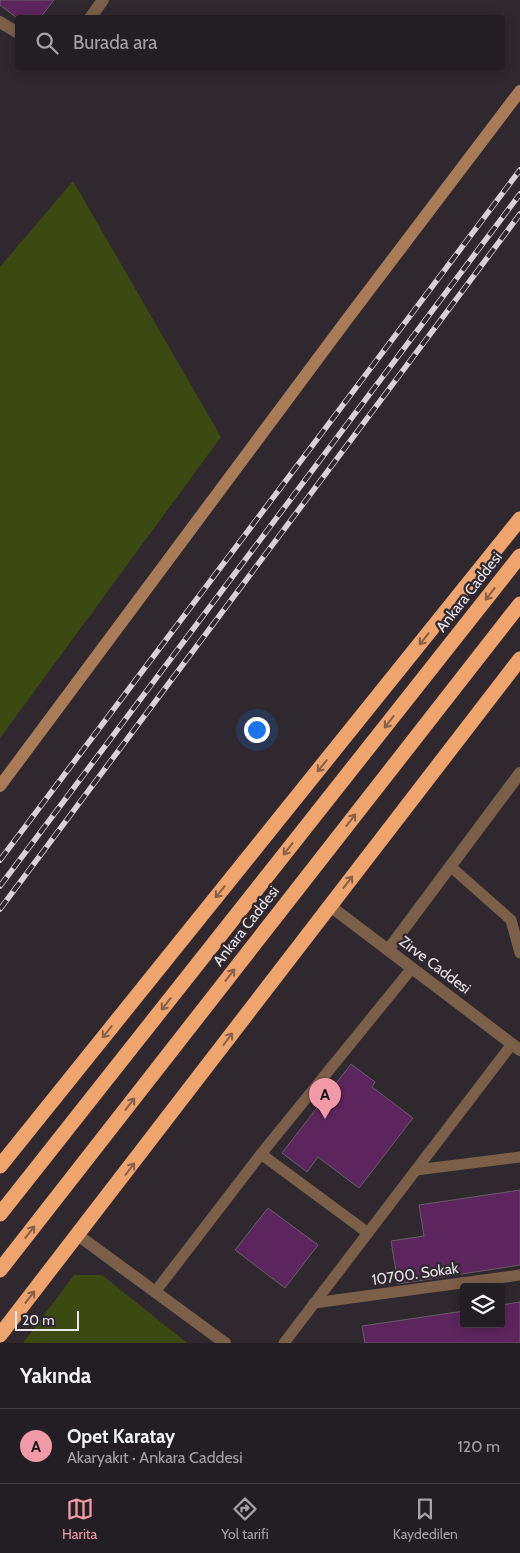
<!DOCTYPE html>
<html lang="tr">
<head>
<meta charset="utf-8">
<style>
  :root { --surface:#231e23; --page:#2f2b30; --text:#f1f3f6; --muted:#a3a2a6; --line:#403c41; --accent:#f39aa9 }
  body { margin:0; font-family:Cabin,sans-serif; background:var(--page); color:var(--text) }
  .controls { position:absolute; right:15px; bottom:15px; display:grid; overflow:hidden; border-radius:5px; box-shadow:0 2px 12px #0003 }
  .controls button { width:45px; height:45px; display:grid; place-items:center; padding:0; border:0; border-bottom:1px solid var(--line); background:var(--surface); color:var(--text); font:25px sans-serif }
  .scale { position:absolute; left:15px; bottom:12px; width:64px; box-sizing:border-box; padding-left:5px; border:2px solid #ebe6eb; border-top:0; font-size:14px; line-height:18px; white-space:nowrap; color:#ebe6eb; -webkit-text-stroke:4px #2f282f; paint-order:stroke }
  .you { position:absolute; left:256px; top:729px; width:18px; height:18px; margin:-12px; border:4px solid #fff; border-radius:50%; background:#1a73e8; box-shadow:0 0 0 8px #1a73e833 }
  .badge { display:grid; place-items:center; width:32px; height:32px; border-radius:50%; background:var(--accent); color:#111; font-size:16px; font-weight:700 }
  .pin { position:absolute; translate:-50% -41px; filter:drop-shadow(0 1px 2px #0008) }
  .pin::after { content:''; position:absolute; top:26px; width:18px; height:15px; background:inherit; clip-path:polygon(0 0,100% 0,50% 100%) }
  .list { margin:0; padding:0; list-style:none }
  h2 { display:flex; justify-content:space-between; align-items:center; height:65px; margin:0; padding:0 20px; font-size:21px }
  h2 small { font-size:16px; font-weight:400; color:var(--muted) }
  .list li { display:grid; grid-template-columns:32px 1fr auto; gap:15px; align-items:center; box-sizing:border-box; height:75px; padding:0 20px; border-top:1px solid var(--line) }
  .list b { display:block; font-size:19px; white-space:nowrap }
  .list p { margin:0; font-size:16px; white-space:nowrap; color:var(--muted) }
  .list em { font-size:16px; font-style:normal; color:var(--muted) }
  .icon { flex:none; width:28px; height:28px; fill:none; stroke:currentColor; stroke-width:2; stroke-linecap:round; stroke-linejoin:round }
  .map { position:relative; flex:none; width:520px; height:1343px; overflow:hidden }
  .search { position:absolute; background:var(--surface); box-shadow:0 2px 12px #0003; left:15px; right:15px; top:15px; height:55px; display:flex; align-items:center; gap:12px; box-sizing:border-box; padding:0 18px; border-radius:5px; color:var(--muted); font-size:19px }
  .sheet { height:140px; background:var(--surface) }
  nav { display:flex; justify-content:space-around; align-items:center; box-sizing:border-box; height:70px; border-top:1px solid var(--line); background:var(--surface); font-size:14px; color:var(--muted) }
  nav a { display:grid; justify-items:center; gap:2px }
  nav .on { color:var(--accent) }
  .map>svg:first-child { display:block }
  .green { fill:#3c4910 }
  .building { fill:#5d255e; stroke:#675f67 }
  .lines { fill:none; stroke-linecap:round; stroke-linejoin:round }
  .lane { stroke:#7c5f48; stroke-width:11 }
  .street { stroke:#7c5f48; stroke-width:12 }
  .secondary { stroke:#aa7b57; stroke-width:12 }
  .highway { stroke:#eea46c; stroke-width:15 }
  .rail-casing { stroke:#d7d2d7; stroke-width:5.5 }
  .rail { stroke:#2f282f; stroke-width:4; stroke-dasharray:11; stroke-linecap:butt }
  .oneway { stroke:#85604a }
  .labels { text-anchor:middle; stroke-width:4.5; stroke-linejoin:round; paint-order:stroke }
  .street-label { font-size:15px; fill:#ebe6eb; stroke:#2f282f }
</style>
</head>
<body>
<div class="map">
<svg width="520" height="1343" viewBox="0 0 520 1343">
  <rect width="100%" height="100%" fill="#2f282f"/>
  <g class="green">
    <polygon points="73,181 221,437 0,738 0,267"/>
    <polygon points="74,1275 102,1275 187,1343 23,1343"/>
  </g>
  <g class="building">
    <polygon points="0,0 54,0 40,18 17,18 0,5"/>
    <polygon points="351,1064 375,1082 372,1087 413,1118 359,1188 318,1157 307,1172 282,1153"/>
    <polygon points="520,1190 520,1265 398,1284 391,1241 424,1236 419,1205"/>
    <polygon points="268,1208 318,1245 285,1288 235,1250"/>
    <polygon points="520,1302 520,1343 365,1343 362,1326 464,1311 464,1324 501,1324 501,1305"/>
  </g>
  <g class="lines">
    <g class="lane">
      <polyline points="450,866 511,920 520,953"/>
      <polyline points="416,1170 520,1157"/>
      <polyline points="368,1233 261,1154 412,968"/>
      <polyline points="155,1292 261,1154"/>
      <polyline points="314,1303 520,1275"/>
      <polyline points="284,1343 512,1044"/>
    </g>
    <g class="street">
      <polyline points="90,18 103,0"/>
      <polyline points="0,22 18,33"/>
      <polyline points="330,906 520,1050"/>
      <polyline points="388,950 520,773"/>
      <polyline points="79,1236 225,1343"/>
    </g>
    <polyline class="secondary" points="0,786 348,318 520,91"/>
    <g class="highway">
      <polyline points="0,1166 520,519"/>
      <polyline points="0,1214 520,556"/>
      <polyline points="0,1270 520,604"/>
      <polyline points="0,1335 520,659"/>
    </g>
    <g class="rail-casing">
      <g id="rail">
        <polyline points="0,860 520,170"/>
        <polyline points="0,886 520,194"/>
        <polyline points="0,909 520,214"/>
      </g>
    </g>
    <use href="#rail" class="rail"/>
  </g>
  <defs><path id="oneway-shaft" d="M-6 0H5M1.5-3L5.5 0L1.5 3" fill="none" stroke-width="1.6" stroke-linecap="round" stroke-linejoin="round" transform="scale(1.25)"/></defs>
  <g class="oneway">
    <use href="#oneway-shaft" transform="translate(490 594) rotate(128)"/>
    <use href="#oneway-shaft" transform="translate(424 639) rotate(129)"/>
    <use href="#oneway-shaft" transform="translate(389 722) rotate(128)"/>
    <use href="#oneway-shaft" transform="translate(322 766) rotate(129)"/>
    <use href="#oneway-shaft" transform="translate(351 820) rotate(-52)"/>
    <use href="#oneway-shaft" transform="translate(288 849) rotate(128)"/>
    <use href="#oneway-shaft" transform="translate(348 882) rotate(-52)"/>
    <use href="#oneway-shaft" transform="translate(220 892) rotate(129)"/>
    <use href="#oneway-shaft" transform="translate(230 975) rotate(-52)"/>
    <use href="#oneway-shaft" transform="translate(166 1004) rotate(128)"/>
    <use href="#oneway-shaft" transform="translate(107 1032) rotate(129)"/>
    <use href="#oneway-shaft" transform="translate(228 1039) rotate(-53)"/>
    <use href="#oneway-shaft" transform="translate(130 1104) rotate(-52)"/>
    <use href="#oneway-shaft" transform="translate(130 1169) rotate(-53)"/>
    <use href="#oneway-shaft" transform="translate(30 1232) rotate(-52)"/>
    <use href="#oneway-shaft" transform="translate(30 1297) rotate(-52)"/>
  </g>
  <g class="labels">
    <g class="street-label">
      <text transform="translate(469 592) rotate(-52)" y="5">Ankara Caddesi</text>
      <text transform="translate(246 926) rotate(-52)" y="5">Ankara Caddesi</text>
      <text transform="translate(435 965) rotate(37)" y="5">Zirve Caddesi</text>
      <text transform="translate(415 1274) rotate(-8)" y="5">10700. Sokak</text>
    </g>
  </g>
</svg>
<div class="controls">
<button><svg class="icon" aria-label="layers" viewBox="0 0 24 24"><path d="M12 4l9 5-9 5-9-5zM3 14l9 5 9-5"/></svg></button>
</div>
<div class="scale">20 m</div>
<div class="you"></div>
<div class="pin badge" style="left:325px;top:1119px">A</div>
<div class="search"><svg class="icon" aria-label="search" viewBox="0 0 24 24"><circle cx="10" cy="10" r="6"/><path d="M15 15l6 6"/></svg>Burada ara</div>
</div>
<section class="sheet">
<h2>Yakında<small></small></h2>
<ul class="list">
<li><span class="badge">A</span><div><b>Opet Karatay</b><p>Akaryakıt · Ankara Caddesi</p></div><em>120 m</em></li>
</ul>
</section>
<nav>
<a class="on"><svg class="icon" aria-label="map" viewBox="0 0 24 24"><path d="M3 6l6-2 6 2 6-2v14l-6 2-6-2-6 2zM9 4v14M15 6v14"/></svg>Harita</a>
<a><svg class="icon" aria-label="directions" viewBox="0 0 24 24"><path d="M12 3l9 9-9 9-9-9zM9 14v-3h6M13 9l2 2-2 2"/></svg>Yol tarifi</a>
<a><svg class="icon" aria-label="saved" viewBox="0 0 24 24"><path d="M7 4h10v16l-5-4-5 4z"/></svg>Kaydedilen</a>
</nav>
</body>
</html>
